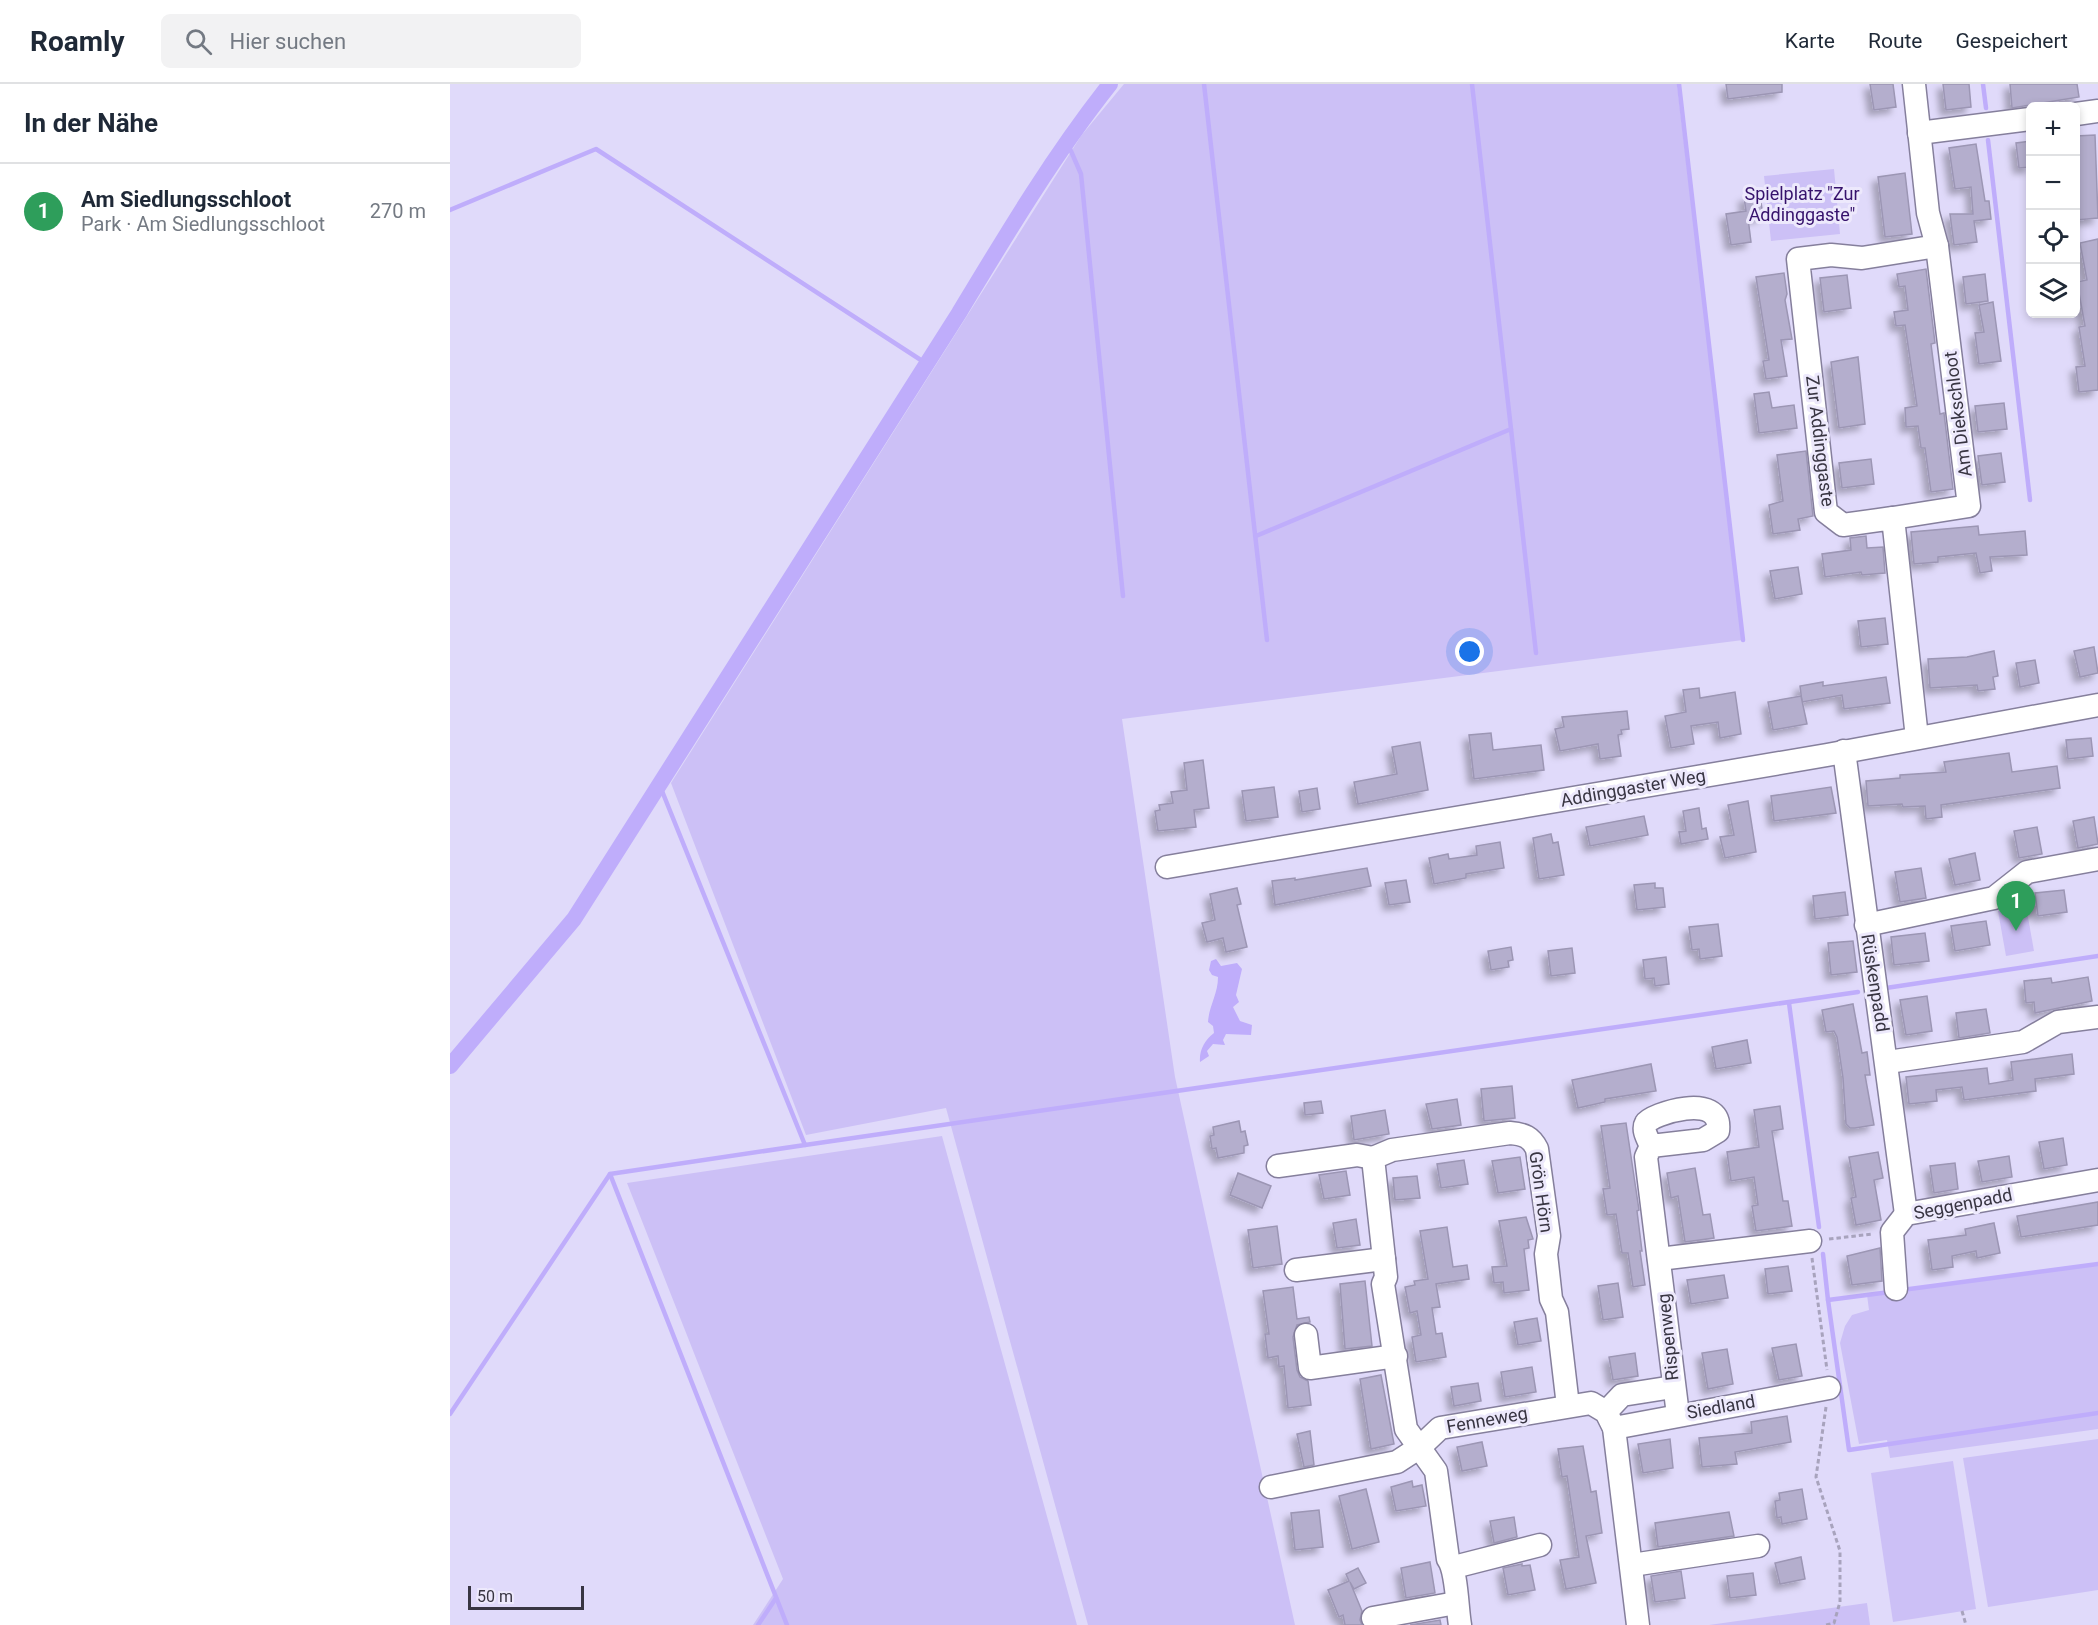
<!DOCTYPE html>
<html lang="de">
<head>
<meta charset="utf-8">
<style>
  :root { --surface:#fff; --page:#f2f2f3; --text:#1f2937; --muted:#747a83; --line:#e0e1e3; --accent:#127220 }
  body { margin:0; font-family:Roboto,sans-serif; background:var(--page); color:var(--text) }
  .controls { position:absolute; right:18px; top:18px; display:grid; overflow:hidden; border-radius:9px; box-shadow:0 3px 9px #0003 }
  .controls button { width:54px; height:54px; display:grid; place-items:center; padding:0; border:0; border-bottom:2px solid var(--line); background:var(--surface); color:var(--text); font:30px sans-serif }
  .scale { position:absolute; left:18px; bottom:15px; width:116px; box-sizing:border-box; padding-left:6px; border:3px solid #383542; border-top:0; font-size:16px; line-height:21px; white-space:nowrap; color:#383542; -webkit-text-stroke:4px #ede9fc; paint-order:stroke }
  .you { position:absolute; left:1020px; top:568px; width:21px; height:21px; margin:-15px; border:4px solid #fff; border-radius:50%; background:#1a73e8; box-shadow:0 0 0 9px #1a73e833 }
  .badge { display:grid; place-items:center; width:39px; height:39px; border-radius:50%; background:var(--accent); color:#fff; font-size:20px; font-weight:700 }
  .pin { position:absolute; translate:-50% -50px; filter:drop-shadow(0 2px 3px #0008) }
  .pin::after { content:''; position:absolute; top:32px; width:21px; height:18px; background:inherit; clip-path:polygon(0 0,100% 0,50% 100%) }
  .list { margin:0; padding:0; list-style:none }
  h2 { display:flex; justify-content:space-between; align-items:center; height:78px; margin:0; padding:0 24px; font-size:26px }
  h2 small { font-size:20px; font-weight:400; color:var(--muted) }
  .list li { display:grid; grid-template-columns:39px 1fr auto; gap:18px; align-items:center; box-sizing:border-box; height:96px; padding:0 24px; border-top:2px solid var(--line) }
  .list b { display:block; font-size:22px; white-space:nowrap }
  .list p { margin:0; font-size:20px; white-space:nowrap; color:var(--muted) }
  .list em { font-size:20px; font-style:normal; color:var(--muted) }
  .icon { flex:none; width:33px; height:33px; fill:none; stroke:currentColor; stroke-width:2; stroke-linecap:round; stroke-linejoin:round }
  .map { position:relative; flex:none; width:1648px; height:1541px; overflow:hidden }
  header { display:flex; align-items:center; gap:36px; box-sizing:border-box; height:84px; padding:0 30px; background:var(--surface); border-bottom:2px solid var(--line) }
  header strong { font-size:28px }
  nav { display:flex; gap:33px; margin-inline-start:auto; font-size:21px }
  .search { width:420px; height:54px; background:var(--page); display:flex; align-items:center; gap:15px; box-sizing:border-box; padding:0 21px; border-radius:9px; color:var(--muted); font-size:22px }
  main { display:flex }
  aside { flex:1; background:var(--surface) }
  .map>svg:first-child { display:block }
  .green { fill:#ccc0f6 }
  .water { fill:#bfadfb }
  .lines { fill:none; stroke-linecap:round; stroke-linejoin:round }
  .stream { stroke:#bfadfb; stroke-width:4.5 }
  .canal { stroke:#bfadfb; stroke-width:16 }
  .building { fill:#b4aecd; stroke:#9c96b4; stroke-width:1.5; filter:url(#shadow) }
  .minor-casing { stroke:#857f9c; stroke-width:25 }
  .path { stroke:#a8a3bd; stroke-width:3; stroke-dasharray:4.5 3; stroke-linecap:butt }
  .minor { stroke:#fff; stroke-width:22 }
  .labels { text-anchor:middle; stroke-width:6; stroke-linejoin:round; paint-order:stroke }
  .park-label { font-size:18px; fill:#36126c; stroke:#ede9fc }
  .street-label { font-size:18px; fill:#383542; stroke:#ede9fc }
</style>
</head>
<body>
<header>
<strong>Roamly</strong>
<div class="search"><svg class="icon" aria-label="search" viewBox="0 0 24 24"><circle cx="10" cy="10" r="6"/><path d="M15 15l6 6"/></svg>Hier suchen</div>
<nav><a>Karte</a><a>Route</a><a>Gespeichert</a></nav>
</header>
<main>
<aside>
<h2>In der Nähe<small></small></h2>
<ul class="list">
<li><span class="badge" style="background:#2e9e5b">1</span><div><b>Am Siedlungsschloot</b><p>Park · Am Siedlungsschloot</p></div><em>270 m</em></li>
</ul>
</aside>
<div class="map">
<svg width="1648" height="1541" viewBox="0 0 1648 1541">
  <defs>
    <filter id="shadow"><feDropShadow dx="-5.5" dy="5.5" stdDeviation="3" flood-color="#0004"/></filter>
  </defs>
  <rect width="100%" height="100%" fill="#e0dafa"/>
  <g class="green">
    <polygon points="674,0 1227,0 1293,556 672,635 725,993 845,1541 638,1541 496,1024 356,1051 221,699 631,52"/>
    <polygon points="1384,85 1390,150 1321,157 1314,92"/>
    <polygon points="1576,822 1584,867 1556,872 1548,827"/>
    <polygon points="492,1052 627,1541 303,1541 333,1495 177,1099"/>
    <polygon points="1648,1180 1648,1345 1440,1374 1437,1356 1409,1360 1390,1259 1395,1242 1402,1231 1419,1226 1417,1211"/>
    <polygon points="1648,1355 1648,1506 1538,1523 1513,1374"/>
    <polygon points="1503,1377 1526,1525 1443,1538 1421,1389"/>
    <polygon points="1417,1519 1420,1541 1259,1541"/>
  </g>
  <path class="water" d="M766,875l5,7 16,-3 5,6 -6,26 3,7 -6,5 7,14 12,4 -1,10 -25,-1 -3,6 2,5 -12,-1 -6,7 2,5 -9,6c-1,-12 5,-22 14,-29l-1,-7 -5,-4c1,-16 10,-28 10,-45l-6,-2 -3,-5 2,-9z"/>
  <g class="lines">
    <g class="stream">
      <polyline points="754,0 817,556"/>
      <polyline points="1229,0 1293,556"/>
      <polyline points="1533,0 1536,24"/>
      <polyline points="1538,56 1580,416"/>
      <polyline points="617,58 631,90 673,512"/>
      <polyline points="0,126 146,65 477,280"/>
      <polyline points="1061,345 1086,569"/>
      <polyline points="806,452 1061,345 1022,0"/>
      <polyline points="210,702 355,1061 1408,908"/>
      <polyline points="1436,904 1648,872"/>
      <polyline points="1339,919 1369,1143"/>
      <polyline points="160,1090 337,1541"/>
      <polyline points="1373,1170 1378,1216 1440,1208"/>
      <polyline points="1452,1206 1648,1180"/>
      <polyline points="1378,1216 1399,1366 1648,1329"/>
      <polyline points="0,1330 160,1090 355,1061"/>
      <polyline points="308,1541 326,1514"/>
    </g>
    <path class="canal" d="M0,982l124,-147 385,-606c47,-78 94,-157 151,-229"/>
  </g>
  <g class="building">
    <polygon points="1276,0 1332,0 1332,8 1278,15"/>
    <polygon points="1420,0 1443,0 1446,23 1424,26"/>
    <polygon points="1493,0 1519,0 1521,23 1496,26"/>
    <polygon points="1560,0 1627,0 1629,13 1562,24"/>
    <polygon points="1645,51 1648,134 1626,136 1626,112 1628,112 1626,52"/>
    <polygon points="1581,57 1581,83 1569,84 1566,59"/>
    <polygon points="1526,60 1535,117 1539,117 1541,135 1524,137 1527,158 1504,161 1500,130 1523,130 1521,103 1505,105 1499,64"/>
    <polygon points="1455,89 1462,150 1435,153 1428,93"/>
    <polygon points="1310,111 1313,132 1298,134 1301,158 1281,161 1276,130 1296,127 1294,113"/>
    <polygon points="1648,155 1648,306 1629,308 1626,283 1635,282 1629,243 1635,242 1627,198 1637,196 1630,159"/>
    <polygon points="1476,185 1485,259 1481,260 1490,330 1494,329 1503,405 1481,408 1475,364 1471,364 1468,342 1456,343 1455,324 1467,322 1455,241 1446,242 1444,228 1458,226 1455,202 1449,203 1447,190"/>
    <polygon points="1334,189 1337,210 1335,216 1342,255 1331,256 1337,292 1316,295 1313,277 1319,276 1306,193"/>
    <polygon points="1535,190 1538,217 1516,220 1513,193"/>
    <polygon points="1397,191 1401,224 1374,228 1370,194"/>
    <polygon points="1543,218 1551,277 1529,280 1525,249 1534,248 1529,221"/>
    <polygon points="1408,273 1415,340 1389,344 1381,278"/>
    <polygon points="1319,308 1322,324 1344,321 1347,344 1309,349 1304,310"/>
    <polygon points="1554,319 1557,345 1528,348 1525,322"/>
    <polygon points="1356,367 1363,432 1348,435 1350,446 1323,450 1319,421 1333,417 1327,371"/>
    <polygon points="1551,369 1555,398 1532,401 1528,372"/>
    <polygon points="1421,375 1424,400 1392,404 1389,379"/>
    <polygon points="1528,442 1529,451 1575,447 1577,471 1540,473 1542,487 1530,489 1526,469 1488,473 1488,478 1464,480 1461,448"/>
    <polygon points="1416,452 1417,464 1433,463 1435,489 1412,491 1411,488 1375,493 1372,470 1401,466 1400,454"/>
    <polygon points="1348,483 1352,510 1325,515 1320,487"/>
    <polygon points="1435,534 1438,560 1411,563 1408,537"/>
    <polygon points="1644,563 1648,589 1630,593 1624,567"/>
    <polygon points="1544,567 1548,592 1543,593 1545,605 1528,607 1527,601 1480,604 1478,575 1517,573"/>
    <polygon points="1585,576 1589,599 1570,603 1566,579"/>
    <polygon points="1436,593 1440,619 1394,625 1392,611 1352,618 1350,602 1373,598 1373,602"/>
    <polygon points="1249,604 1250,614 1285,608 1291,650 1270,654 1268,638 1241,642 1244,660 1221,664 1215,632 1236,628 1233,606"/>
    <polygon points="1351,612 1357,640 1323,646 1318,618"/>
    <polygon points="1177,627 1179,645 1171,646 1172,650 1168,651 1171,672 1150,675 1148,660 1110,667 1105,645 1114,643 1112,633"/>
    <polygon points="1041,649 1043,666 1091,661 1094,686 1024,695 1019,651"/>
    <polygon points="1641,654 1643,672 1618,675 1616,656"/>
    <polygon points="970,658 978,706 908,720 904,698 947,690 942,663"/>
    <polygon points="1559,669 1562,688 1607,682 1610,704 1491,721 1492,733 1476,735 1475,722 1453,723 1452,720 1418,722 1416,697 1450,694 1450,691 1496,688 1494,678"/>
    <polygon points="753,676 759,724 744,726 746,743 708,747 705,727 710,726 709,721 723,719 721,708 737,706 734,679"/>
    <polygon points="824,703 828,733 796,737 792,707"/>
    <polygon points="1381,703 1386,729 1324,737 1321,712"/>
    <polygon points="867,704 870,725 852,728 849,707"/>
    <polygon points="1298,717 1306,768 1275,774 1270,753 1284,751 1278,721"/>
    <polygon points="1249,724 1252,745 1256,744 1258,755 1231,760 1229,748 1236,747 1233,727"/>
    <polygon points="1194,732 1198,751 1140,762 1136,743"/>
    <polygon points="1644,733 1648,760 1628,764 1623,737"/>
    <polygon points="1587,743 1592,770 1569,774 1564,747"/>
    <polygon points="1101,750 1103,759 1108,758 1114,791 1089,795 1083,754"/>
    <polygon points="1050,758 1054,784 1016,790 1016,794 984,800 979,774 998,770 999,775 1027,771 1026,762"/>
    <polygon points="1525,769 1530,796 1505,801 1499,775"/>
    <polygon points="917,784 921,802 825,821 822,797 845,794 845,796"/>
    <polygon points="1471,784 1476,814 1450,818 1445,788"/>
    <polygon points="956,796 960,818 939,821 935,799"/>
    <polygon points="1205,799 1205,804 1213,804 1215,823 1187,826 1184,801"/>
    <polygon points="787,804 791,820 787,821 797,863 776,868 773,854 757,858 752,839 765,836 760,810"/>
    <polygon points="1614,806 1617,828 1588,832 1585,809"/>
    <polygon points="1395,808 1398,831 1365,835 1363,812"/>
    <polygon points="1536,837 1540,861 1505,867 1501,842"/>
    <polygon points="1268,840 1272,872 1250,875 1249,865 1242,866 1239,843"/>
    <polygon points="1475,849 1479,877 1444,881 1441,853"/>
    <polygon points="1403,857 1407,888 1381,891 1378,859"/>
    <polygon points="1061,863 1063,876 1058,877 1059,883 1041,886 1038,867"/>
    <polygon points="1122,864 1125,889 1101,892 1098,867"/>
    <polygon points="1216,873 1219,900 1205,902 1204,894 1195,895 1193,876"/>
    <polygon points="1638,893 1642,917 1585,929 1584,918 1576,919 1574,897 1601,894 1602,899"/>
    <polygon points="1477,912 1482,947 1456,951 1450,916"/>
    <polygon points="1403,920 1412,969 1417,968 1420,991 1415,991 1424,1041 1405,1044 1400,1044 1396,1040 1393,994 1387,953 1384,947 1376,948 1372,926"/>
    <polygon points="1536,925 1540,949 1509,954 1506,929"/>
    <polygon points="1297,956 1301,979 1266,985 1262,963"/>
    <polygon points="1622,970 1624,990 1585,995 1586,1007 1514,1016 1512,1003 1486,1006 1487,1017 1459,1020 1456,993 1537,984 1539,1000 1563,996 1561,978"/>
    <polygon points="1201,980 1206,1007 1155,1015 1155,1018 1128,1024 1122,996"/>
    <polygon points="1062,1002 1065,1034 1034,1037 1031,1005"/>
    <polygon points="1007,1015 1011,1041 982,1045 976,1020"/>
    <polygon points="871,1017 873,1029 855,1031 854,1019"/>
    <polygon points="1330,1022 1333,1045 1322,1047 1333,1117 1338,1117 1342,1142 1306,1147 1302,1122 1308,1121 1304,1093 1281,1097 1277,1068 1309,1063 1304,1026"/>
    <polygon points="935,1026 939,1050 904,1056 901,1032"/>
    <polygon points="789,1037 791,1048 795,1047 798,1061 794,1062 794,1069 768,1074 766,1064 762,1065 760,1052 764,1051 763,1043"/>
    <polygon points="1176,1039 1189,1126 1187,1127 1192,1167 1190,1167 1195,1201 1183,1203 1178,1169 1172,1169 1166,1130 1157,1131 1153,1105 1160,1104 1151,1042"/>
    <polygon points="1613,1054 1617,1081 1594,1085 1589,1058"/>
    <polygon points="1428,1068 1433,1094 1424,1096 1431,1136 1406,1141 1401,1114 1406,1113 1399,1073"/>
    <polygon points="1559,1072 1562,1093 1532,1098 1528,1077"/>
    <polygon points="1070,1073 1075,1105 1048,1109 1042,1077"/>
    <polygon points="1014,1076 1018,1100 991,1104 987,1080"/>
    <polygon points="1505,1079 1508,1105 1484,1109 1480,1082"/>
    <polygon points="1245,1084 1253,1131 1260,1130 1264,1154 1235,1158 1228,1112 1221,1114 1217,1089"/>
    <polygon points="896,1087 900,1111 874,1115 869,1091"/>
    <polygon points="788,1089 821,1102 812,1124 780,1111"/>
    <polygon points="967,1092 970,1114 945,1116 943,1094"/>
    <polygon points="1648,1118 1648,1141 1571,1153 1567,1132"/>
    <polygon points="1076,1133 1083,1155 1078,1156 1079,1164 1074,1165 1079,1206 1054,1209 1053,1198 1044,1199 1042,1183 1057,1182 1049,1137"/>
    <polygon points="906,1135 910,1161 887,1164 883,1139"/>
    <polygon points="1544,1139 1550,1169 1527,1174 1526,1167 1502,1172 1503,1183 1482,1186 1478,1156 1516,1151 1515,1145"/>
    <polygon points="827,1142 832,1180 803,1184 798,1146"/>
    <polygon points="997,1143 1003,1183 1017,1181 1019,1195 986,1200 990,1223 982,1224 986,1250 992,1249 996,1273 966,1278 962,1253 971,1251 967,1227 960,1229 955,1203 965,1201 964,1197 978,1195 970,1147"/>
    <polygon points="1430,1164 1432,1197 1402,1201 1397,1172"/>
    <polygon points="1338,1182 1342,1207 1318,1210 1315,1185"/>
    <polygon points="1274,1191 1278,1214 1241,1220 1237,1196"/>
    <polygon points="915,1197 922,1262 895,1265 890,1200"/>
    <polygon points="1168,1199 1173,1233 1153,1236 1148,1202"/>
    <polygon points="843,1203 847,1235 859,1233 860,1238 847,1241 843,1253 847,1286 850,1293 858,1297 861,1321 838,1324 834,1282 829,1283 828,1272 818,1274 815,1250 819,1250 813,1207"/>
    <polygon points="1087,1234 1091,1257 1068,1261 1064,1238"/>
    <polygon points="1346,1260 1352,1292 1329,1296 1322,1264"/>
    <polygon points="1277,1265 1283,1300 1258,1305 1252,1269"/>
    <polygon points="1185,1269 1188,1292 1163,1296 1159,1273"/>
    <polygon points="1082,1283 1086,1308 1055,1313 1051,1288"/>
    <polygon points="931,1291 944,1360 921,1365 910,1295"/>
    <polygon points="1028,1299 1031,1317 1004,1322 1001,1303"/>
    <polygon points="1337,1332 1341,1358 1285,1368 1287,1380 1252,1383 1249,1354 1302,1349 1301,1338"/>
    <polygon points="860,1347 864,1381 854,1383 847,1350"/>
    <polygon points="1220,1355 1223,1384 1193,1389 1188,1360"/>
    <polygon points="1032,1358 1037,1382 1012,1387 1007,1363"/>
    <polygon points="1133,1362 1141,1408 1146,1407 1152,1449 1136,1452 1146,1499 1116,1505 1110,1476 1129,1473 1117,1392 1112,1393 1108,1365"/>
    <polygon points="962,1397 963,1403 972,1401 976,1422 946,1427 941,1403"/>
    <polygon points="916,1405 929,1458 902,1465 889,1412"/>
    <polygon points="1352,1405 1357,1435 1332,1440 1331,1433 1327,1434 1325,1417 1330,1416 1329,1409"/>
    <polygon points="869,1426 873,1463 845,1466 841,1429"/>
    <polygon points="1279,1428 1284,1452 1208,1463 1205,1439"/>
    <polygon points="1064,1433 1067,1453 1044,1459 1040,1437"/>
    <polygon points="1351,1473 1355,1495 1330,1500 1325,1479"/>
    <polygon points="980,1478 985,1509 956,1514 951,1484"/>
    <polygon points="1072,1480 1072,1482 1080,1481 1085,1506 1058,1511 1053,1484"/>
    <polygon points="908,1484 916,1499 904,1505 900,1498 912,1527 910,1536 912,1541 895,1541 893,1531 889,1533 878,1506 899,1497 896,1490"/>
    <polygon points="1231,1487 1235,1514 1205,1518 1201,1492"/>
    <polygon points="1303,1489 1306,1511 1280,1514 1277,1492"/>
    <polygon points="990,1536 991,1541 960,1541"/>
  </g>
  <g class="lines">
    <g class="minor-casing">
      <g id="minor">
        <polyline points="1464,0 1478,129 1487,162 1412,174 1381,171 1348,175 1376,428 1393,441 1443,434 1467,654"/>
        <polyline points="1626,30 1648,27"/>
        <polyline points="1469,49 1580,35"/>
        <polyline points="1443,434 1519,422 1487,162"/>
        <polyline points="1394,667 1456,1130"/>
        <polyline points="717,783 1377,671 1648,621"/>
        <polyline points="1416,841 1544,814 1577,788 1648,775"/>
        <polyline points="1438,978 1573,958 1608,938 1648,933"/>
        <path d="M1201,1062l52,-6 15,-9c5,-41 -68,-16 -72,-8 -4,7 2,16 5,23l-5,11 32,258"/>
        <polyline points="828,1082 907,1071 923,1074"/>
        <polyline points="1209,1175 1360,1157"/>
        <polyline points="846,1186 934,1175"/>
        <polyline points="1446,1205 1442,1148 1456,1130 1648,1096"/>
        <polyline points="856,1251 860,1284 946,1272"/>
        <polyline points="1156,1328 1172,1311 1223,1303"/>
        <polyline points="1164,1344 1379,1304"/>
        <polyline points="821,1403 947,1378 970,1363 990,1344 1141,1319 1156,1328 1164,1344 1188,1541"/>
        <polyline points="1182,1481 1308,1462"/>
        <polyline points="1004,1483 1090,1461"/>
        <polyline points="923,1534 1006,1519"/>
        <path d="M1010,1541c-3,-17 -3,-54 -12,-66l-12,-88 -30,-42 -23,-145 3,-7 -13,-119 19,-8 118,-17c14,1 21,4 27,16l12,87 -3,18 5,45 6,13 11,94"/>
      </g>
    </g>
    <g class="path">
      <polyline points="1379,1155 1423,1150"/>
      <polyline points="1362,1174 1377,1286"/>
      <polyline points="1376,1323 1366,1393 1390,1467 1390,1518 1384,1539 1376,1541"/>
      <polyline points="1512,1527 1516,1541"/>
    </g>
    <use href="#minor" class="minor"/>
  </g>
  <g class="labels">
    <g class="park-label">
      <text x="1352" y="116">Spielplatz "Zur<tspan x="1352" dy="21">Addinggaste"</tspan></text>
    </g>
    <g class="street-label">
      <text transform="translate(1508 330) rotate(-97)" y="6">Am Diekschloot</text>
      <text transform="translate(1370 357) rotate(83)" y="6">Zur Addinggaste</text>
      <text transform="translate(1183 704) rotate(-10)" y="6">Addinggaster Weg</text>
      <text transform="translate(1425 899) rotate(81)" y="6">Rüskenpadd</text>
      <text transform="translate(1091 1108) rotate(82)" y="6">Grön Hörn</text>
      <text transform="translate(1513 1120) rotate(-11)" y="6">Seggenpadd</text>
      <text transform="translate(1218 1253) rotate(-96)" y="6">Rispenweg</text>
      <text transform="translate(1271 1323) rotate(-10)" y="6">Siedland</text>
      <text transform="translate(1037 1336) rotate(-10)" y="6">Fenneweg</text>
    </g>
  </g>
</svg>
<div class="controls">
<button>+</button>
<button>−</button>
<button><svg class="icon" aria-label="locate" viewBox="0 0 24 24"><circle cx="12" cy="12" r="6"/><path d="M12 2v4M12 18v4M2 12h4M18 12h4"/></svg></button>
<button><svg class="icon" aria-label="layers" viewBox="0 0 24 24"><path d="M12 4l9 5-9 5-9-5zM3 14l9 5 9-5"/></svg></button>
</div>
<div class="scale">50 m</div>
<div class="you"></div>
<div class="pin badge" style="left:1566px;top:847px;background:#2e9e5b">1</div>
</div>
</main>
</body>
</html>
